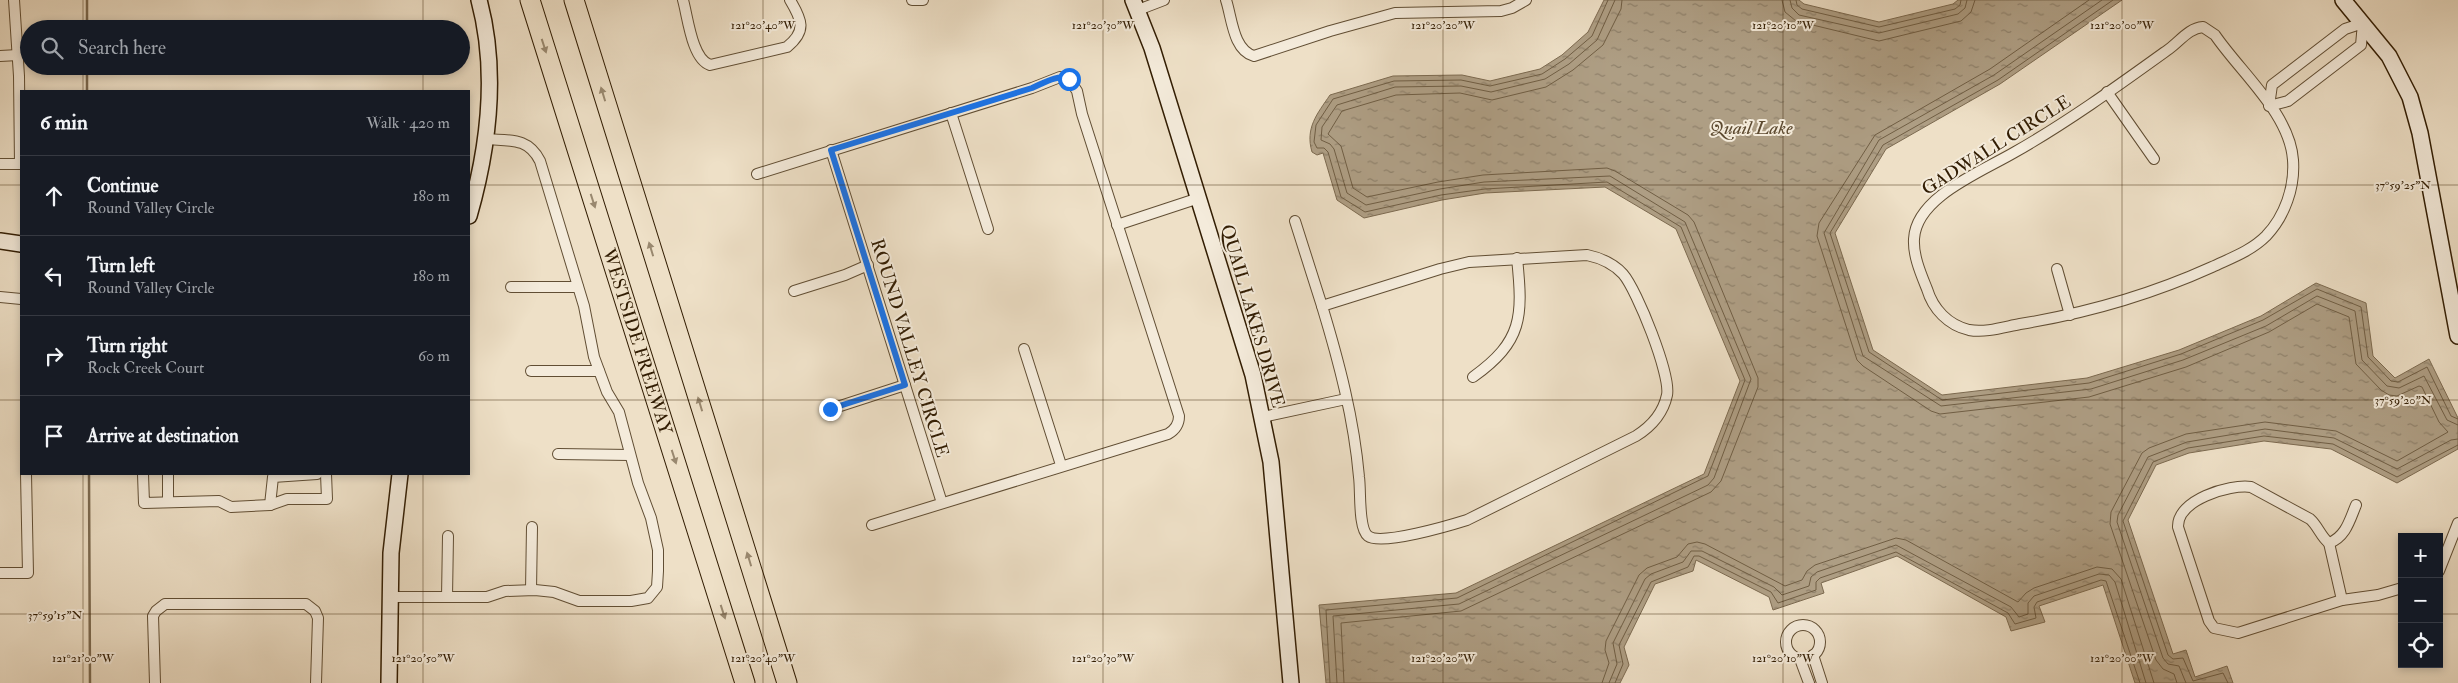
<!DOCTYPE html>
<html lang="en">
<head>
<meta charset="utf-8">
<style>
  :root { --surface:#171b24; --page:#20242c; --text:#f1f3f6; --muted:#9ea1a6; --line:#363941 }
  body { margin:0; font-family:"IM FELL Double Pica",serif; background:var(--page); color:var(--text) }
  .controls { position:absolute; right:15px; bottom:15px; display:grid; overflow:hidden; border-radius:0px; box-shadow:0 2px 8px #0003 }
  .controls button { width:45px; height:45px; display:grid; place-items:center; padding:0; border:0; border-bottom:1px solid var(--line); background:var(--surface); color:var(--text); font:25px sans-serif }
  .stop { position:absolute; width:15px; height:15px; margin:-11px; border:4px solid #1a73e8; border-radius:50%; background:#fff }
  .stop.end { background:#1a73e8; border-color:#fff; box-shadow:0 1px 5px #0008 }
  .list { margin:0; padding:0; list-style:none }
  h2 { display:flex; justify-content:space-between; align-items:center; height:65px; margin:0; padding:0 20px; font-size:21px }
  h2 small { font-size:16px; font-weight:400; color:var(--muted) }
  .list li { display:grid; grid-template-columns:32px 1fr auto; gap:15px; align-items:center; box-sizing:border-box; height:80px; padding:0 20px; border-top:1px solid var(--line) }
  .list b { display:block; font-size:19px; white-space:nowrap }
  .list p { margin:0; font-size:16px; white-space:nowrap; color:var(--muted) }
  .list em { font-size:16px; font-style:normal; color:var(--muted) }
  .icon { flex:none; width:28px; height:28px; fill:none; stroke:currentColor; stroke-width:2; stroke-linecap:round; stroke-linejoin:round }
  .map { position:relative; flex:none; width:2458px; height:683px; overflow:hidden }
  .search { position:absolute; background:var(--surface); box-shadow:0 2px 8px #0003; left:20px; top:20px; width:450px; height:55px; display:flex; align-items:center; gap:12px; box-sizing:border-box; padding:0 18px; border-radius:28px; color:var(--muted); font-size:19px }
  .panel { position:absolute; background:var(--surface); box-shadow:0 2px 8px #0003; left:20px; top:90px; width:450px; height:385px; border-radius:0px }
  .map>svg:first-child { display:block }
  .water { fill:url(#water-ripples); stroke:#7c6a50 }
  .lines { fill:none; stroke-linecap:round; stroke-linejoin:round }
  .shore { stroke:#705e44; stroke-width:1 }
  .stream { stroke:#7c6a50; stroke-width:2.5 }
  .street-casing { stroke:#614e34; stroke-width:12 }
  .secondary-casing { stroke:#321d03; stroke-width:18 }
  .highway-casing { stroke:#321d03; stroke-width:21 }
  .street { stroke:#f4ebdb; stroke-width:10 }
  .secondary { stroke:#f4ebdb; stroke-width:15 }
  .highway { stroke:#eee0c7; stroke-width:19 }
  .oneway { fill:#99886f }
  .route { stroke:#1a73e8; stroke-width:6 }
  .ticks { fill:none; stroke:#321d03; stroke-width:1; stroke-opacity:0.45 }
  .labels { text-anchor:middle; stroke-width:4; stroke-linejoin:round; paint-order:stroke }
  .street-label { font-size:18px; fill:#321d03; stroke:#f4ebdb }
  .water-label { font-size:19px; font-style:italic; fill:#5d4a30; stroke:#f4ebdb }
  .ticks-label { font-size:12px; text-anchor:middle; fill:#321d03; stroke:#f4ebdb; stroke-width:4; stroke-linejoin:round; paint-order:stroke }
</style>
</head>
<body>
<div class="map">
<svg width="2458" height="683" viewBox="0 0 2458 683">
  <defs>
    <pattern id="water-ripples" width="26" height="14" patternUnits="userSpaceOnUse" patternTransform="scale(1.25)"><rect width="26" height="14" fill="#ae9e84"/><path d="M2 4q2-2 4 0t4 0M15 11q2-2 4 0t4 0" fill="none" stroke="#8e806a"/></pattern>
  </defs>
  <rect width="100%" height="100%" fill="#eee0c7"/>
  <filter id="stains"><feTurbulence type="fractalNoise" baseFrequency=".004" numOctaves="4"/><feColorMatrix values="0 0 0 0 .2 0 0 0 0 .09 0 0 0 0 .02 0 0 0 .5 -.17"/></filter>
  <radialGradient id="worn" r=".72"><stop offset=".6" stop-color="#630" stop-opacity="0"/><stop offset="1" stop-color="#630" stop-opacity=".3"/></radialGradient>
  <path class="water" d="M1604,0h195l5,4 75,18 74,-18 5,-4h164l-122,84 -114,65 -51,84 38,117 69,45 145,-17 92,-28 82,-34 55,-33 50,20 7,53 22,22 34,-19 29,59v31l-61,34 -66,-34 -67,-8 -75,12 -33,12 -28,55 45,134 13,-4 9,27 32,-11 6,17h-98l-32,-98 -64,21 6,16 -34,9 -5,-14 -109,-61 -76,27 3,10 -51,17 -4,-13 -73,-37 -3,11 -38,13 -31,63 5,18 -9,18h-294l-7,-78 137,-12 248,-119 36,-93 -64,-152 -71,-42 -120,6 -43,7 -78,18 -27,-18 -14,-47 -6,2 -5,-3c-7,-24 5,-38 18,-57l63,-19 69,-1 28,6 50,-12 22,-14 26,-23z"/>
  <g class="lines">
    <g class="shore">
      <polyline points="1782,0 1785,12 1796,21 1879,41 1961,21 1971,12 1975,0"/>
      <polyline points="1790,0 1792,8 1799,15 1879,33 1958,14 1965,8 1967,0"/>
      <polyline points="1796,0 1797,5 1802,9 1879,27 1955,9 1960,5 1961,0"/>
      <polyline points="2089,0 1990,69 1875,135 1819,223 1817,236 1857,360 1863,366 1931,411 1940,414 2089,397 2186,367 2269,332 2317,304 2349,317 2356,364 2381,390 2389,395 2397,396 2419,386 2422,387 2439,422 2448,432 2397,461 2336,431 2265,422 2186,434 2149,448 2142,453 2111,512 2110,524 2156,660 2163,669 2174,674 2177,683"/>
      <polyline points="2102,0 1994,75 1879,140 1824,233 1863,356 1941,406 2091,389 2183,360 2266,326 2317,296 2355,311 2362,360 2387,386 2399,388 2424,376 2447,420 2458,425"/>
      <polyline points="2113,0 1998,80 1883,145 1830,233 1869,352 1942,400 2089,383 2181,354 2263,320 2317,289 2361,307 2368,357 2391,381 2398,382 2427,367 2451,416 2458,419"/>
      <polyline points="1330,683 1326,610 1457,598 1708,476 1745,380 1681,227 1607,182 1485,189 1441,195 1365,212 1341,197 1328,152 1324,148 1317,148 1314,142 1316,125 1333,99 1394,81 1461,80 1490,86 1542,74 1565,59 1592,36 1608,0"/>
      <polyline points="1337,683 1333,616 1459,604 1708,485 1714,478 1751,379 1685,222 1610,176 1484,182 1440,189 1366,205 1347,193 1334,149 1330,144 1321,140 1322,127 1337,105 1395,87 1461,86 1491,92 1545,79 1569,64 1597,40 1615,0"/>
      <polyline points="1344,683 1341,623 1461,611 1711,492 1721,481 1758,387 1758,378 1694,222 1688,215 1615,171 1607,168 1483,175 1438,182 1367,197 1353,188 1341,146 1328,134 1342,111 1396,95 1460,93 1492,100 1546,87 1573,70 1603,45 1621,9 1622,0"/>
      <polyline points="1602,683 1609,663 1605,650 1606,641 1639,575 1647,568 1677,557 1688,544 1697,542 1705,544 1785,586 1802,580 1807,571 1815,565 1896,538 1906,540 2018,602 2026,593 2034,588 2097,567 2112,569 2121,579 2154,683"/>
      <polyline points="1609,683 1617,664 1613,643 1645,579 1651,574 1683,562 1691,551 1702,551 1774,587 1782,595 1809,586 1811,577 1817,572 1896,545 2011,607 2019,617 2028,614 2028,603 2034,596 2099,574 2109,575 2115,582 2146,683"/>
      <polyline points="1615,683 1623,664 1619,645 1651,582 1688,567 1694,556 1699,556 1771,592 1778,603 1816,590 1816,582 1820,578 1896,552 2008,613 2015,624 2036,618 2034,607 2037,602 2101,580 2106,581 2140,683"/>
      <polyline points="2186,683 2179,666 2168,664 2163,658 2117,522 2118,515 2148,457 2187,442 2265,429 2334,438 2397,469 2451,440 2458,439"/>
      <polyline points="2228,683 2223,673 2193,681 2183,658 2173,659 2168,655 2123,521 2153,462 2188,448 2264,436 2333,444 2397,477 2458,445"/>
    </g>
    <g class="stream">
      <polyline points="87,0 87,29"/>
      <polyline points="87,66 87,91"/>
      <polyline points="89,474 90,683"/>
    </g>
    <g class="street-casing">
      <g id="street">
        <path d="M683,0c5,18 9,59 27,65l77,-18c20,-16 15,-27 3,-47"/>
        <polyline points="912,0 923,0"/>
        <path d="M1226,0c6,18 7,50 28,56l76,-25 65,-18 106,-2 11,-3 14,-8"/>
        <polyline points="1138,10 1164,0"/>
        <polygon points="2363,23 2361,45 2288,101 2269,106 2272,85 2345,29"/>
        <path d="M2203,27l12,8c26,38 75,79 78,125 2,27 -8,56 -27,76 -15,15 -35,22 -54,31 -62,28 -124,46 -192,57 -16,3 -34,9 -51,6 -21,-5 -36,-21 -42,-41 -6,-15 -14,-33 -13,-50 2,-42 67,-67 101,-87 53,-30 104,-67 154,-103 11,-8 20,-21 34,-22z"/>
        <polyline points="0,56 18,55"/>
        <polyline points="2107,92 2154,159"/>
        <polyline points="951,113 988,229"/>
        <polyline points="831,150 942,503"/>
        <polyline points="0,164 20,164 19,76 14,0"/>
        <path d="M757,174l275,-86 28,-11 9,2 8,12 5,23 97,302c0,9 -4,14 -11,18l-296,91"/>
        <polyline points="1295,221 1322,306"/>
        <polyline points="1117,225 1199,198"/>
        <path d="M1587,255c14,3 26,8 36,19 14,16 48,101 44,121 -4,19 -15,31 -31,41l-169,84c-16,5 -86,26 -99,16 -10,-8 -7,-45 -9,-59 -5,-58 -20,-115 -37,-171l118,-37 29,-7z"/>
        <polyline points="2057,269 2070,315"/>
        <polyline points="511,287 578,287"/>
        <polyline points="794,291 845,275 868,265"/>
        <polyline points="0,297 21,299"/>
        <polyline points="1024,349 1061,465"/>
        <polyline points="531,371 599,371"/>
        <path d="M1473,377c50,-36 50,-60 44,-119"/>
        <polyline points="831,409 905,385"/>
        <polyline points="1263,417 1346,399"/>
        <polyline points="558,454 630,455"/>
        <polyline points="143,474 144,503 219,501 231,507 270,505 287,499 327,499 326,474"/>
        <polyline points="168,474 168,502"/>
        <polyline points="270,505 273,477 317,474"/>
        <path d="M2356,505c-6,14 -10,32 -27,38 -8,-6 -11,-17 -19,-24l-59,-32c-22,-3 -74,13 -73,40l31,94 5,7 24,5 104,-33 36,-5 24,-7"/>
        <polyline points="2329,543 2342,600"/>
        <polyline points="2439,571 2458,523"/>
        <polyline points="0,573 28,573 26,474"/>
        <polyline points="531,590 532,527"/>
        <path d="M389,597h98l18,-6 30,-1 19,2 25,9h52l17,-3 9,-11 1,-16v-21l-7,-32 -13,-35 -19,-71 -12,-20 -13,-35 -10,-51 -44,-145c-12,-24 -30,-20 -54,-22"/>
        <polyline points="447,597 448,536"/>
        <circle cx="1803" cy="642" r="17"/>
        <polyline points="1813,655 1822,683"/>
        <polyline points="1800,659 1809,683"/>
        <polyline points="155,683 153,616 156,611 165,604 306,604 315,611 318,618 316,683"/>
      </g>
    </g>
    <g class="secondary-casing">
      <g id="secondary">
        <polyline points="1133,0 1152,48 1253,375 1271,462 1291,683"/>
        <polyline points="2343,0 2389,56 2410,97 2420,133 2458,336"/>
        <path d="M469,216c20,-70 29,-145 10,-216"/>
        <polyline points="0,241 21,244"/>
        <polyline points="389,683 391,553 400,474"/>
      </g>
    </g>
    <g class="highway-casing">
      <g id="highway">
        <path id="s1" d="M530,0l215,683"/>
        <polyline points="574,0 787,683"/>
      </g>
    </g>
    <use href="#street" class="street"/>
    <use href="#secondary" class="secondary"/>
    <use href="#highway" class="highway"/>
  </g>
  <defs><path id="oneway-solid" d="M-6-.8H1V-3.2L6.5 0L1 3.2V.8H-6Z" transform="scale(1.25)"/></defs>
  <g class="oneway">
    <use href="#oneway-solid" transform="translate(544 46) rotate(72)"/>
    <use href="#oneway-solid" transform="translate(603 94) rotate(-107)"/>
    <use href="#oneway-solid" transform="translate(593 201) rotate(72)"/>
    <use href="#oneway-solid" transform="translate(651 249) rotate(-107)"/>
    <use href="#oneway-solid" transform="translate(700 404) rotate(-107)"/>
    <use href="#oneway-solid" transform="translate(674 457) rotate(72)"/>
    <use href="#oneway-solid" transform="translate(749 559) rotate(-107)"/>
    <use href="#oneway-solid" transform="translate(723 612) rotate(72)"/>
  </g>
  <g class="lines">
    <path class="route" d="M830,409l75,-24 -74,-235 201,-62c12,-5 25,-14 37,-9"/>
  </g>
  <path class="ticks" d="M83,0v29M423,0v29M763,0v683M1103,0v683M1443,0v683M1783,0v683M2122,0v683M83,66v25M423,66v25M0,185h21M469,185h1989M0,400h21M469,400h1989M83,474v209M423,474v209M0,614h2402M2439,614h19"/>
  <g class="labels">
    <g class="street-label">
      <text transform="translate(1996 145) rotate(-32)" y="6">GADWALL CIRCLE</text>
      <text transform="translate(1253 316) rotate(74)" y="6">QUAIL LAKES DRIVE</text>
      <text dy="6" stroke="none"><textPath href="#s1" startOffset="358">WESTSIDE FREEWAY</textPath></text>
      <text transform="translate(910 348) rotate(73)" y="6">ROUND VALLEY CIRCLE</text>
    </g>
    <g class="water-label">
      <text x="1751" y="134">Quail Lake</text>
    </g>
  </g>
  <g class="ticks-label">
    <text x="763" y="29">121°20'40"W</text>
    <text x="1103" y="29">121°20'30"W</text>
    <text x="1443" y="29">121°20'20"W</text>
    <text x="1783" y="29">121°20'10"W</text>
    <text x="2122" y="29">121°20'00"W</text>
    <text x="2403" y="189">37°59'25"N</text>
    <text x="2403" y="404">37°59'20"N</text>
    <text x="55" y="619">37°59'15"N</text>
    <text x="83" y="662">121°21'00"W</text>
    <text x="423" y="662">121°20'50"W</text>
    <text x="763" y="662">121°20'40"W</text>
    <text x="1103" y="662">121°20'30"W</text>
    <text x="1443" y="662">121°20'20"W</text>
    <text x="1783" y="662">121°20'10"W</text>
    <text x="2122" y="662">121°20'00"W</text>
  </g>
  <rect width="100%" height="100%" filter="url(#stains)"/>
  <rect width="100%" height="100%" fill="url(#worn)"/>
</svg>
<div class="controls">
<button>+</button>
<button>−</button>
<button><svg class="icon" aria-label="locate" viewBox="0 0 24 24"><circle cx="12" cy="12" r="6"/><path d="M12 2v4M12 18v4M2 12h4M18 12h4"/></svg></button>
</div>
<div class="stop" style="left:1069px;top:79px"></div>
<div class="stop end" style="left:830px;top:409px"></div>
<div class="search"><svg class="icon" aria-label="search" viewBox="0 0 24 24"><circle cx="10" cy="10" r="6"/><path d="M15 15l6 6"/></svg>Search here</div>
<section class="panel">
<h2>6 min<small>Walk · 420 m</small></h2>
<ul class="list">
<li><svg class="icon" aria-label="ahead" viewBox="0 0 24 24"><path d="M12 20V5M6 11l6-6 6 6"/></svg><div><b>Continue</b><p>Round Valley Circle</p></div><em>180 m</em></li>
<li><svg class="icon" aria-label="left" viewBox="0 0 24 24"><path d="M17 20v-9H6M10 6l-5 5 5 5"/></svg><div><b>Turn left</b><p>Round Valley Circle</p></div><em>180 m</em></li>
<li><svg class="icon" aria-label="right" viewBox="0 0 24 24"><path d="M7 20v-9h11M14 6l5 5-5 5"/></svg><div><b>Turn right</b><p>Rock Creek Court</p></div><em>60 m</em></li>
<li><svg class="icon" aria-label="arrive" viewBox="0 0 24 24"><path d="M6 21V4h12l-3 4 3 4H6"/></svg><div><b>Arrive at destination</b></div></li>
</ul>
</section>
</div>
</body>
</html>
